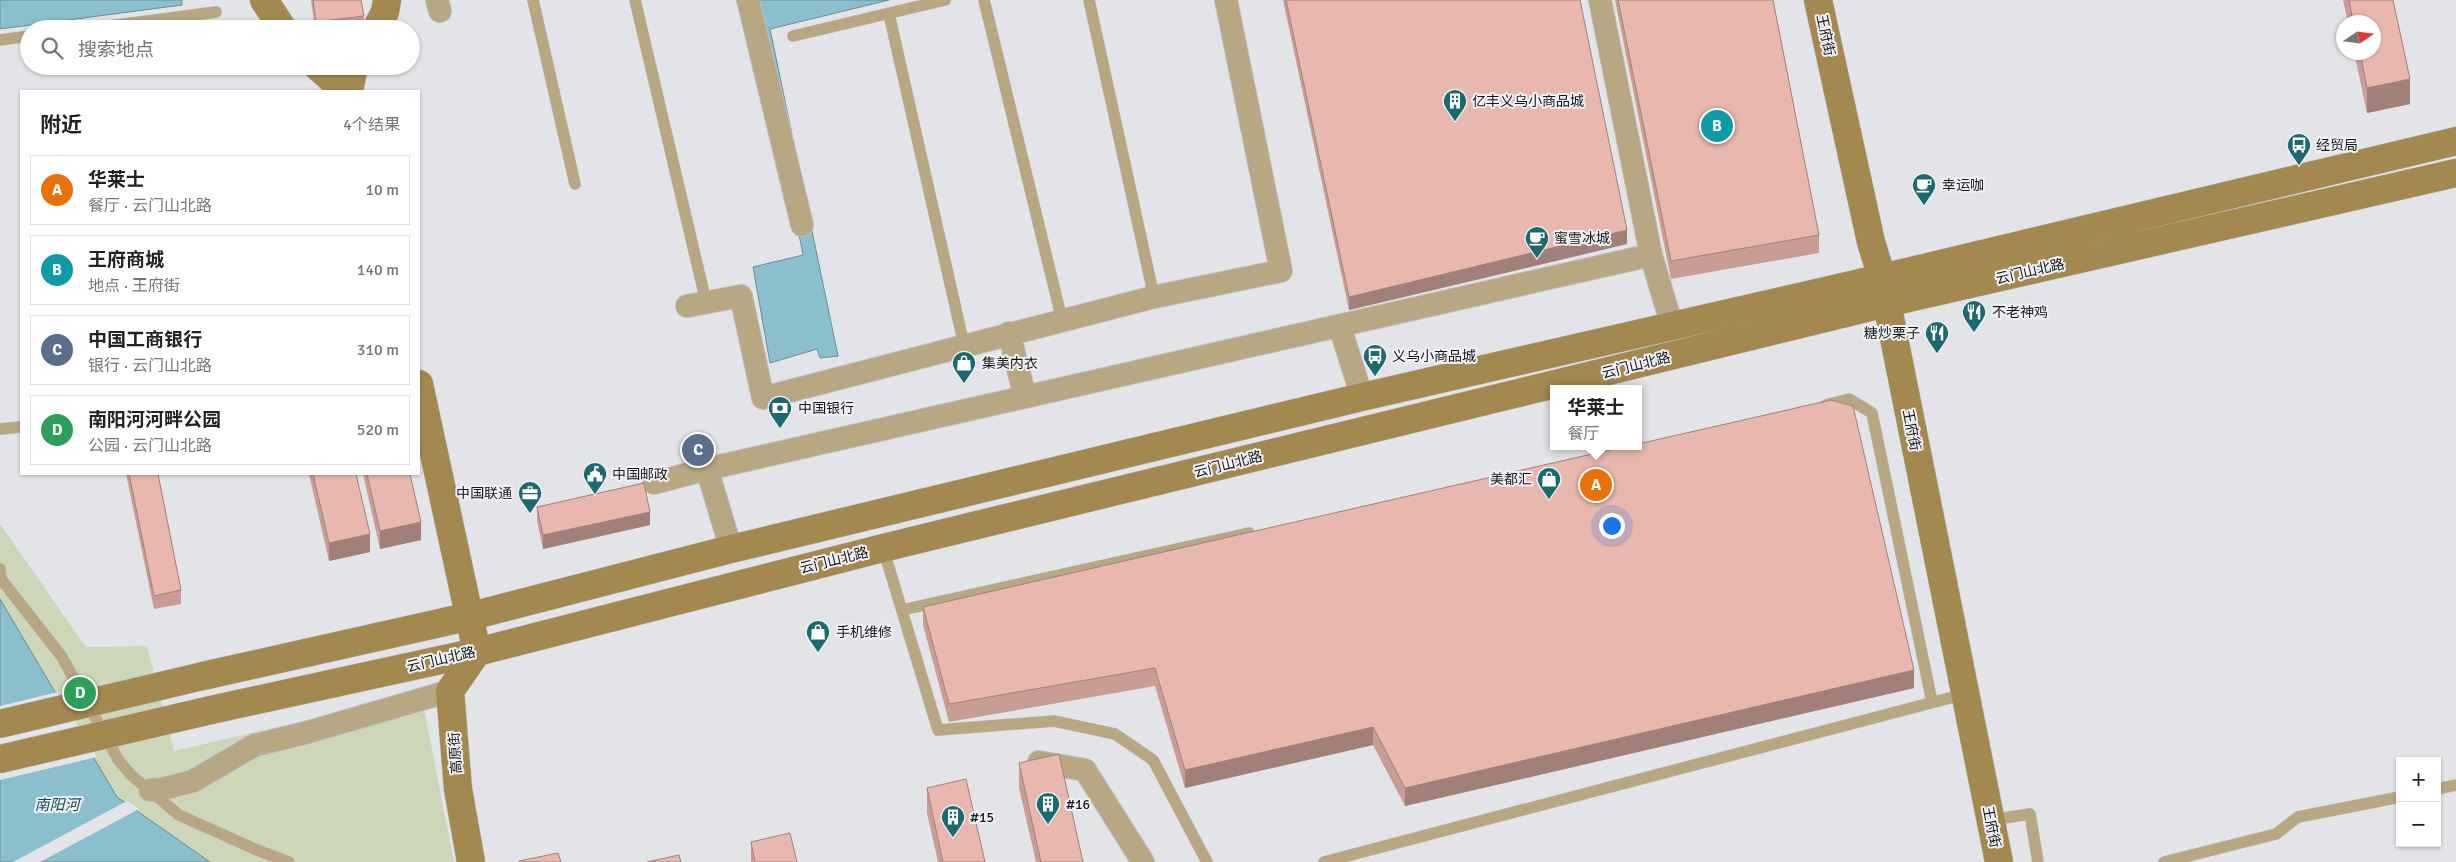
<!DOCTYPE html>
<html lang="zh">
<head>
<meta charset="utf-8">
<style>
  :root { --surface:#fff; --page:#f6f6f6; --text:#222; --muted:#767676; --line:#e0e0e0; --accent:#2563eb }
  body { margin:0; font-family:Signika,"Noto Sans SC",sans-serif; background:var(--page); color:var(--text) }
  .controls { position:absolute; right:15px; bottom:15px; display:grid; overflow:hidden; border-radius:0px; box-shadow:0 1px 4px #0004 }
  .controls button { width:45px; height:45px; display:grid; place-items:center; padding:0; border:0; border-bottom:1px solid var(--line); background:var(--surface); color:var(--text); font:25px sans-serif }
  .compass { position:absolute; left:2336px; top:15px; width:45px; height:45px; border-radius:50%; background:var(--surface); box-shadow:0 1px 4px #0004; rotate:77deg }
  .you { position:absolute; left:1611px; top:525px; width:18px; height:18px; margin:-12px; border:4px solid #fff; border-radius:50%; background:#1a73e8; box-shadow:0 0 0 8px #1a73e833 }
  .badge { display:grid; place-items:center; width:32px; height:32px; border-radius:50%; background:var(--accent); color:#fff; font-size:16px; font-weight:700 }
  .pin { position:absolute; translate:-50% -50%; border:2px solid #fff; box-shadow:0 1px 5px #0006 }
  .popup { position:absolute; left:1550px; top:385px; width:92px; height:65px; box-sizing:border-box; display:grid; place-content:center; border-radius:0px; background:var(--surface); filter:drop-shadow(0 1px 4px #0005); font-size:16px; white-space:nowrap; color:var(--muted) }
  .popup b { font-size:19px; color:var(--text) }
  .popup::after { content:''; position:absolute; left:50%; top:100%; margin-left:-10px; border:10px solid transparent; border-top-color:var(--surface) }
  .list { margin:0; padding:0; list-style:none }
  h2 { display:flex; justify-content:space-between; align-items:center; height:65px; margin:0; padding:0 20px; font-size:21px }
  h2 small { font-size:16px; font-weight:400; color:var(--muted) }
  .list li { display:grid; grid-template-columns:32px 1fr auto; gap:15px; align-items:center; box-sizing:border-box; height:70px; margin:0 10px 10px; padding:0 10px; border:1px solid var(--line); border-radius:0px }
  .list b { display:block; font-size:19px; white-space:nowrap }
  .list p { margin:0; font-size:16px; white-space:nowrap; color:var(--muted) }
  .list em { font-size:16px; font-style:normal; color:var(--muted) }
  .icon { flex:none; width:28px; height:28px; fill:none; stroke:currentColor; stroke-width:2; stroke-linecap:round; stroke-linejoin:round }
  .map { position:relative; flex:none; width:2456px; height:862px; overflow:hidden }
  .search { position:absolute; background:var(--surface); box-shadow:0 1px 4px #0004; left:20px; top:20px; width:400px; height:55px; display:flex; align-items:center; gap:12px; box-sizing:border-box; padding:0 18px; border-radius:28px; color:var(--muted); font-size:19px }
  .panel { position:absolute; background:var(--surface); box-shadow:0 1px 4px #0004; left:20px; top:90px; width:400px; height:385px; border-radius:0px }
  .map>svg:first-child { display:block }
  .green { fill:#ced6ba }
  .water { fill:#8bbfce; stroke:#688d97 }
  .pier { fill:#e2e4e7 }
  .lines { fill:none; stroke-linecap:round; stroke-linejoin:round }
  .lane-casing { stroke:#bdbfc2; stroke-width:12 }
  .street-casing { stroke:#bdbfc2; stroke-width:24 }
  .secondary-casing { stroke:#bdbfc2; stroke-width:29 }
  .lane { stroke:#b8a783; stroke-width:11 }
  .street { stroke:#b8a783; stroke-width:22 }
  .secondary { stroke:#a38850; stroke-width:28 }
  .secondary-bridge-casing { stroke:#bdbfc2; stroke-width:29; stroke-linecap:butt }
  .secondary-bridge { stroke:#a38850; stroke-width:28 }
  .wall { fill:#c89d96 }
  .shaded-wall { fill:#a2807a }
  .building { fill:#e8b7ae; stroke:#a2807a }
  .labels { text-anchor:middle; stroke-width:4; stroke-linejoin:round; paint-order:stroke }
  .street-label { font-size:14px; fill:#161718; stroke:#eff1f4 }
  .poi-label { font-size:14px; fill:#161718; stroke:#eff1f4; text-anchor:start }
  .water-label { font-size:15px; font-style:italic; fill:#184752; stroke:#eff1f4 }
</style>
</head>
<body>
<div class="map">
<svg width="2456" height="862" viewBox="0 0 2456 862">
  <rect width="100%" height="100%" fill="#e2e4e7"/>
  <polygon class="green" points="0,524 86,647 147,646 174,751 403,698 420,688 454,862 0,862"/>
  <g class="water">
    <polygon points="0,0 182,0 182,5 0,29"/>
    <polygon points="754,0 889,0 770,29 838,356 820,358 817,349 770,363 753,267 803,255"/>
    <polygon points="0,599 117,797 210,862 0,862"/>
  </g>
  <g class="pier">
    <polygon points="58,692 97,757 0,780 0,706"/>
    <polygon points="127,801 139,809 40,862 13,862"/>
  </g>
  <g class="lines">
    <g class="lane-casing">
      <g id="lane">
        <polyline points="533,0 575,184"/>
        <polyline points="635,0 706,302"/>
        <polyline points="984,0 1062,320"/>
        <polyline points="1089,0 1154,297"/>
        <polyline points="889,14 964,345"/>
        <polyline points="87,29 216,12"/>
        <polyline points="793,36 945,0"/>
        <polyline points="0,40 29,36"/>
        <polyline points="1826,405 1849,399 1872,413 1932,702"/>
        <polyline points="0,429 21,427"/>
        <polyline points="883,548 938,730 1054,721 1115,734 1153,760 1207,862"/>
        <polyline points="0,569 1,579 62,657 119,761 132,776 179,815 257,850 289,862"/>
        <polyline points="902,610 1249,533"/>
        <polyline points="2437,789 2456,785"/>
        <polyline points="1990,820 2030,814 2038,862"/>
        <polyline points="1324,862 1965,694"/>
        <polyline points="2164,862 2276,834 2298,817 2400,797"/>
      </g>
    </g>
    <g class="street-casing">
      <g id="street">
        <polyline points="437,0 440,11"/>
        <polyline points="748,0 802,225"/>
        <polyline points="1600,0 1651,255 1672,326"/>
        <polyline points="687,306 741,296 763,398 1154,297 1281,271 1226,0"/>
        <polyline points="1340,327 1362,397"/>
        <polyline points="1009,333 1025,397"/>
        <polyline points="707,469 731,549"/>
        <polyline points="654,483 707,469 1651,255"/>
        <polyline points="1039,762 1085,770 1143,862"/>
        <polyline points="150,790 162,789 193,781 255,745 305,733 450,691"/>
      </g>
    </g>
    <g class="secondary-casing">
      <g id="secondary">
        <polyline points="264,0 283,29"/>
        <polyline points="1818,0 1871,242 1882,278 1999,862"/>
        <polyline points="376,29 385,12 387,0"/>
        <polyline points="317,66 345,91"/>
        <polyline points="349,91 354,66"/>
        <polyline points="419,384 477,652 450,691 458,789 471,862"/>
        <polyline points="203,676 471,616 731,549 1362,397 1882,278 2456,141"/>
        <polyline points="211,710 477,652 883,548 1887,303 2456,173"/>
      </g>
    </g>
    <use href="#lane" class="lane"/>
    <use href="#street" class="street"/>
    <use href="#secondary" class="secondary"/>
    <g class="secondary-bridge-casing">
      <g id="secondary-bridge">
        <polyline points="0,724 203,676"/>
        <polyline points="0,759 211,710"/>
      </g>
    </g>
    <use href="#secondary-bridge" class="secondary-bridge"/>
  </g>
  <g class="wall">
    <polygon points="311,0 361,0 364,16 364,29 315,29"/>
    <polygon points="1283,0 1580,0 1627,244 1349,310"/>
    <polygon points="1615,0 1773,0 1819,235 1819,253 1671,279"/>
    <polygon points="2343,0 2393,0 2410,104 2367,113 2354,52 2374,52 2374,22 2348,22"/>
    <polygon points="126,474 158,474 181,590 181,604 154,609"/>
    <polygon points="309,474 356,474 370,552 329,561"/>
    <polygon points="363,474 410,474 421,540 380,549"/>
    <polygon points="537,507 650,525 543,549 537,521"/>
    <polygon points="923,607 1914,688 1405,806 1373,745 1185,788 1155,686 949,722 923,625"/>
    <polygon points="1019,763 1083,862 1036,862 1019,788"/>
    <polygon points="927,788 985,862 938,862 927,813"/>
    <polygon points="751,842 797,862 751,862"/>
  </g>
  <g class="shaded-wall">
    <polygon points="2410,79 2410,104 2367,113 2367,88"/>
    <polygon points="1627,230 1627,244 1349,310 1349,297"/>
    <polygon points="650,512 650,525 543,549 543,535"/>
    <polygon points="421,522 421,540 380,549 380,531"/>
    <polygon points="370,534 370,552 329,561 329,543"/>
    <polygon points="1914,670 1914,688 1405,806 1405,788"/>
    <polygon points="1373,727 1373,745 1185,788 1185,770"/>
  </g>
  <g class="building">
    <polygon points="313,0 361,0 364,16 316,22"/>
    <polygon points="1286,0 1580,0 1627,230 1349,297"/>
    <polygon points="1618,0 1773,0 1819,235 1671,261"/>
    <polygon points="2349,0 2393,0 2410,79 2367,88 2360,52 2374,52 2374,22 2353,22"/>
    <polygon points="1831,400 1853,406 1914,670 1405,788 1373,727 1185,770 1155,668 949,704 923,607 1627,446 1638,446 1638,444"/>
    <polygon points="129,474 158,474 181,590 154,596"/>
    <polygon points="313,474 356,474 370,534 329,543"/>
    <polygon points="367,474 410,474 421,522 380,531"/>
    <polygon points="644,483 650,512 543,535 537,507"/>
    <polygon points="1059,754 1083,862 1041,862 1019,763"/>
    <polygon points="966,779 985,862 943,862 927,788"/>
    <polygon points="790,833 797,862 755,862 751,842"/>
    <polygon points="558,853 561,862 519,862 519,861"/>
    <polygon points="679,855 681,862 647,862"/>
  </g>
  <defs>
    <g id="building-pin" transform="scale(1.25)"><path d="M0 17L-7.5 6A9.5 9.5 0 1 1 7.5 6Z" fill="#1d6970" stroke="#eff1f4"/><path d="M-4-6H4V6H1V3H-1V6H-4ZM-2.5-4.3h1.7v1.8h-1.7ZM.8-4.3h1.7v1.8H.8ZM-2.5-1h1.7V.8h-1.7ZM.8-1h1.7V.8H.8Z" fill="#fff"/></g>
    <g id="bus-pin" transform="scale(1.25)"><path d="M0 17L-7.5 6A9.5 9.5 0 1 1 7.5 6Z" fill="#1d6970" stroke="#eff1f4"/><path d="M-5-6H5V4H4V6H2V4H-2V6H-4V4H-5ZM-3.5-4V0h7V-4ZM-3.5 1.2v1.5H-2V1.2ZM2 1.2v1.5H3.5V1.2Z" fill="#fff"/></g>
    <g id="cafe-pin" transform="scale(1.25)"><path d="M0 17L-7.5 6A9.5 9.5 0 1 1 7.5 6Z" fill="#1d6970" stroke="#eff1f4"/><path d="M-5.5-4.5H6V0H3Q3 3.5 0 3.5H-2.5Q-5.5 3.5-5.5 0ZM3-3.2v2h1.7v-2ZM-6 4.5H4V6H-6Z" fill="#fff"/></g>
    <g id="restaurant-pin" transform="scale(1.25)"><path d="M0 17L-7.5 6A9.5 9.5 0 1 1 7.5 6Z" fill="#1d6970" stroke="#eff1f4"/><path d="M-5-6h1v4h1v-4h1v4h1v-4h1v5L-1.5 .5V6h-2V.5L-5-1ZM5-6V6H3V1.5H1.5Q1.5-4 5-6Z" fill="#fff"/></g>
    <g id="shop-pin" transform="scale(1.25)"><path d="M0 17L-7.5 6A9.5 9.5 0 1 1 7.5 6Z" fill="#1d6970" stroke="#eff1f4"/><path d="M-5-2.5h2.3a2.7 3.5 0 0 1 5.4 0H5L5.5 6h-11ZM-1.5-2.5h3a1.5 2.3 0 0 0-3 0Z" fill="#fff"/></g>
    <g id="bank-pin" transform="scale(1.25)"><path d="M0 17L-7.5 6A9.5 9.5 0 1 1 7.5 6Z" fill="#1d6970" stroke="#eff1f4"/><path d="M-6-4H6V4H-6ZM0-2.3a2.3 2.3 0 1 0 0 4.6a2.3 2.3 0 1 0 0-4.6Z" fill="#fff"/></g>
    <g id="civic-pin" transform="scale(1.25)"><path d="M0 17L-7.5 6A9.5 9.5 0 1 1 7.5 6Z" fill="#1d6970" stroke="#eff1f4"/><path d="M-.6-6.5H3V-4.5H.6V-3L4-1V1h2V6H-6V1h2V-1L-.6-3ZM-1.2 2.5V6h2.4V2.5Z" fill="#fff"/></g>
    <g id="office-pin" transform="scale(1.25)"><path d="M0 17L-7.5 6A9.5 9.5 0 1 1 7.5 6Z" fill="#1d6970" stroke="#eff1f4"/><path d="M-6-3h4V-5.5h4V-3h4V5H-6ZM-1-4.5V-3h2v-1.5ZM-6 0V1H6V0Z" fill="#fff"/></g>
  </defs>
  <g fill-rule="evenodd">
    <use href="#building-pin" x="1455" y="101"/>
    <use href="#bus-pin" x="2299" y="145"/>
    <use href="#cafe-pin" x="1924" y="185"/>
    <use href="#cafe-pin" x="1537" y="238"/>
    <use href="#restaurant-pin" x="1974" y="312"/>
    <use href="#restaurant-pin" x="1937" y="333"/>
    <use href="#bus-pin" x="1375" y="356"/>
    <use href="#shop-pin" x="964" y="363"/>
    <use href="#bank-pin" x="780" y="408"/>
    <use href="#civic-pin" x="595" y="474"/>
    <use href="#shop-pin" x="1549" y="479"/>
    <use href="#office-pin" x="530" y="493"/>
    <use href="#shop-pin" x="818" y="632"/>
    <use href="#building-pin" x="1048" y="804"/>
    <use href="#building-pin" x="953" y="817"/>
  </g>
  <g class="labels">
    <g class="street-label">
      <text transform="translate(1826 35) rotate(78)" y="5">王府街</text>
      <text transform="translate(2030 271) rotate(-13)" y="5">云门山北路</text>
      <text transform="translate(1636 365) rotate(-14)" y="5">云门山北路</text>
      <text transform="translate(1912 430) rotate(79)" y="5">王府街</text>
      <text transform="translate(1228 464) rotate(-14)" y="5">云门山北路</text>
      <text transform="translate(834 560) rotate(-14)" y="5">云门山北路</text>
      <text transform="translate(441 659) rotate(-13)" y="5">云门山北路</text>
      <text transform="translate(455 753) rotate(-94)" y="5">高原街</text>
      <text transform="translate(1992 827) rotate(79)" y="5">王府街</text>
    </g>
    <g class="poi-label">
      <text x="1472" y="106">亿丰义乌小商品城</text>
      <text x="2316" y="150">经贸局</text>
      <text x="1942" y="190">幸运咖</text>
      <text x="1554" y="243">蜜雪冰城</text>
      <text x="1992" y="317">不老神鸡</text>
      <text x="1920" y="338" text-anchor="end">糖炒栗子</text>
      <text x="1392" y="361">义乌小商品城</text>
      <text x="982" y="368">集美内衣</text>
      <text x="798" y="413">中国银行</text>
      <text x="612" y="479">中国邮政</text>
      <text x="1532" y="484" text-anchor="end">美都汇</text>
      <text x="512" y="498" text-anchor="end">中国联通</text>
      <text x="836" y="637">手机维修</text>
      <text x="1066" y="809">#16</text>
      <text x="970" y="822">#15</text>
    </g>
    <g class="water-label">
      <text x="57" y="810">南阳河</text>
    </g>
  </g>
</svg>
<div class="controls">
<button>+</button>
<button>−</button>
</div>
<svg class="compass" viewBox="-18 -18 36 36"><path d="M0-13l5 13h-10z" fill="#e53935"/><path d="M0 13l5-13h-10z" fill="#767676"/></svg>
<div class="you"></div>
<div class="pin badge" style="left:1596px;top:485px;background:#e8710a">A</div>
<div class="popup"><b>华莱士</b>餐厅</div>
<div class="pin badge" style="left:1717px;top:126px;background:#0f9aa8">B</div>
<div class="pin badge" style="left:698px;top:450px;background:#5c6f8a">C</div>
<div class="pin badge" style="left:80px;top:693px;background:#2e9e5b">D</div>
<div class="search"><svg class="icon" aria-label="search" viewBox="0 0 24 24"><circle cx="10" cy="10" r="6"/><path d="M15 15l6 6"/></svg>搜索地点</div>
<section class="panel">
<h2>附近<small>4个结果</small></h2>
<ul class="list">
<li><span class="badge" style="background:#e8710a">A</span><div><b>华莱士</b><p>餐厅 · 云门山北路</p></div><em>10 m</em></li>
<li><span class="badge" style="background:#0f9aa8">B</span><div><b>王府商城</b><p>地点 · 王府街</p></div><em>140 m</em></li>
<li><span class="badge" style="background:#5c6f8a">C</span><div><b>中国工商银行</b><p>银行 · 云门山北路</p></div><em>310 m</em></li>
<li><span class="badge" style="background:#2e9e5b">D</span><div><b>南阳河河畔公园</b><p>公园 · 云门山北路</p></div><em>520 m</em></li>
</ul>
</section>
</div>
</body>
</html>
